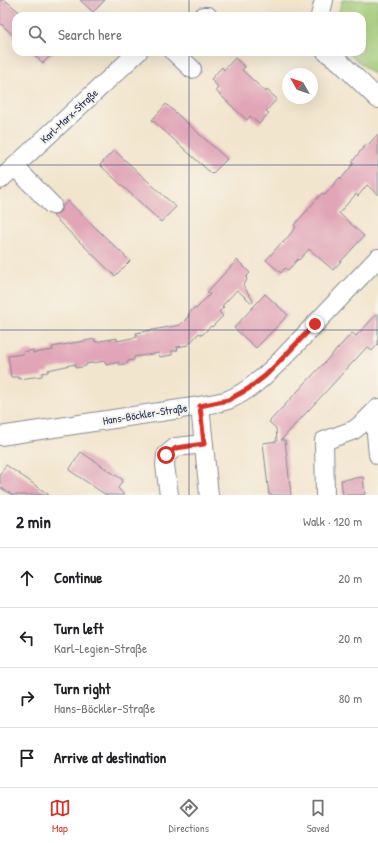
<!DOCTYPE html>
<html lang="en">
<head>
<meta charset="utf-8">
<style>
  :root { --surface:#fff; --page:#f2f2f2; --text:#202124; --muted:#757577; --line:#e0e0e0; --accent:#d93025 }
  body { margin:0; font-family:"Patrick Hand",sans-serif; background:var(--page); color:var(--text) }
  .compass { position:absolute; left:282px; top:68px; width:36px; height:36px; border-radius:50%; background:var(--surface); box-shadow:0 4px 16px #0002; rotate:310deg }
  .stop { position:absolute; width:12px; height:12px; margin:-9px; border:3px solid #d93025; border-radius:50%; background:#fff }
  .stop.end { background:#d93025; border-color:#fff; box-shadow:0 1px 4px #0008 }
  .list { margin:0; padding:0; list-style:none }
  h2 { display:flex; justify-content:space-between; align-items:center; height:52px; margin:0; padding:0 16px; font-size:17px }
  h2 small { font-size:13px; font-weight:400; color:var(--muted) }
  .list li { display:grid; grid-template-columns:26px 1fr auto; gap:12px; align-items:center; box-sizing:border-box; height:60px; padding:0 16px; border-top:1px solid var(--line) }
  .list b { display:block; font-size:15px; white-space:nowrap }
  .list p { margin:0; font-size:13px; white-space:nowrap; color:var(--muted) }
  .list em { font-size:13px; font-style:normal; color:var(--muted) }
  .icon { flex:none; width:22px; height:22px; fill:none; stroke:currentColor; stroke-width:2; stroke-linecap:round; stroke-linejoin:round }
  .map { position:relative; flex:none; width:378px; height:495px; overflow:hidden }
  .search { position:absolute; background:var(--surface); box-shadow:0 4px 16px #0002; left:12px; right:12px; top:12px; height:44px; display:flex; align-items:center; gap:10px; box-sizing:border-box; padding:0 14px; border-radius:12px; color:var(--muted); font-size:15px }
  .sheet { height:292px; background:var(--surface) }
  nav { display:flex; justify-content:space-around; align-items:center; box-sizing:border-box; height:56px; border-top:1px solid var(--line); background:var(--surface); font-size:11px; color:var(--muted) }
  nav a { display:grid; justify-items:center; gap:2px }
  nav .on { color:var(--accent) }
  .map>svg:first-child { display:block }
  .green { fill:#a3cc77; stroke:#5f7e6a }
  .building { fill:#e1a5b7 }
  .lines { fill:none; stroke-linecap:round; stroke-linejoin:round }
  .minor-casing { stroke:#868a96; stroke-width:20 }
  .minor { stroke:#fff; stroke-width:18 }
  .route { stroke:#d93025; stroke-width:5 }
  .grid { fill:none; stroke:#1b2f5e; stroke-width:1; stroke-opacity:0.55 }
  .labels { text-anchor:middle; stroke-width:4; stroke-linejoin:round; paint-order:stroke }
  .street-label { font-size:11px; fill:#1b2f5e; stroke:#f7f3e8 }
</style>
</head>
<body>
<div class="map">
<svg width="378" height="495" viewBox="0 0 378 495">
  <rect width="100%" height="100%" fill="#f7f3e8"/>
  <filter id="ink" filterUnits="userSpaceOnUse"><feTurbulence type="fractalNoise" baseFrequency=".025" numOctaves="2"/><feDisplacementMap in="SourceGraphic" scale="8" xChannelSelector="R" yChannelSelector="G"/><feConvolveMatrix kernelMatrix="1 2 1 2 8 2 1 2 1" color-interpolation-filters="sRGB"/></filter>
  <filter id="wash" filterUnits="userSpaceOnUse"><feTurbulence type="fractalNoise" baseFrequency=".012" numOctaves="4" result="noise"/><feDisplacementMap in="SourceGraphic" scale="16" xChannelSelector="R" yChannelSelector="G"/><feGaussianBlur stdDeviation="0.9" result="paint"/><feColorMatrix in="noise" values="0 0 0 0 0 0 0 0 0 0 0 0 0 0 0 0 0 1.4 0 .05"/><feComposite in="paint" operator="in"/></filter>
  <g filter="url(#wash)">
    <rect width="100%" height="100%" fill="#f2e5cd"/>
    <polygon class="green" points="342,0 378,0 378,78 347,52 362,52 362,16 338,16"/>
    <g id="blocks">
      <g class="building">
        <polygon points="0,0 5,0 24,16 16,16 16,38 0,23"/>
        <polygon points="80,0 105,0 93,12"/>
        <polygon points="31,52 54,52 43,63"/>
        <polygon points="235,58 245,67 242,70 266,92 267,90 277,99 266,111 269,113 259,124 250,116 247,120 238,112 216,91 218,87 211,79 222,67 224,70"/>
        <polygon points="166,104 227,159 212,174 152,120"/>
        <polygon points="378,134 378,195 367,185 358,196 356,194 339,213 364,236 333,270 309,249 299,260 298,259 288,270 285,268 281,273 266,260 282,242 283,243 296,227 294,225 304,214 322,193 325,195 340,177 341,179 354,163 352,162 366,144 368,145"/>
        <polygon points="114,150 176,207 161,222 100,165"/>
        <polygon points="68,201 130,261 115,276 53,216 60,212 62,207"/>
        <polygon points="237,260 250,273 246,277 247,280 243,285 253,301 252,303 237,290 222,306 224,307 219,312 223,316 212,327 211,326 202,335 199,333 188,345 177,347 178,350 172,351 172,355 160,357 159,353 134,357 134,360 128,361 128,363 119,365 119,362 106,365 105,361 86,364 86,366 76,368 75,364 48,370 48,372 42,373 42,376 19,379 18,377 11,377 8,356 23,354 23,352 33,350 33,353 53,350 52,347 95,339 95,342 117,338 117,341 137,337 136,333 180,325 189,316 188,315 194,308 196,309 210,294 207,292"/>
        <polygon points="265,294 288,315 256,348 234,328"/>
        <polygon points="378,313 378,344 372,351 367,347 281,440 285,440 291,495 269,495 263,443 277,441 276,428 269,422 352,333 356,336"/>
        <polygon points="81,452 123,480 118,488 124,495 106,495 69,470"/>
        <polygon points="6,465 28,480 49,495 12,495 0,487 0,474"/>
        <polygon points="363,477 365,495 343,495 341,480"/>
      </g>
    </g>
  </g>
  <g filter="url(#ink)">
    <use href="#blocks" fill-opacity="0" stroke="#868a96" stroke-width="1"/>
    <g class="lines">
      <g class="minor-casing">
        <g id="minor">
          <polyline points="203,16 208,16"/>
          <polyline points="320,16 324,0"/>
          <polyline points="174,52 192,69"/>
          <polyline points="326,52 340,62 378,99"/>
          <polyline points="15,167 52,205"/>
          <polyline points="0,180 138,52"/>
          <polyline points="200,406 209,495"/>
          <polyline points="374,412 378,455"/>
          <path d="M0,436l200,-30c9,-2 19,-3 28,-6 20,-8 37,-24 52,-39l98,-103"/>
          <polyline points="169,495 165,465 166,455 176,447 204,444"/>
          <polyline points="325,495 324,441 354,430 364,422 378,408"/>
        </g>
      </g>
      <use href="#minor" class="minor"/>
    </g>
  </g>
  <g class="lines" filter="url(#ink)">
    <polyline class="route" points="166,455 176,448 204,444 200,406 228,400 248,389 265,376 280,361 315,324"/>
  </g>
  <path class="grid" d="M189,0v16M189,52v443M0,165h378M0,330h378"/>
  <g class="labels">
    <g class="street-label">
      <text transform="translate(69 116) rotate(-43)" y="4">Karl-Marx-Straße</text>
      <text transform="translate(145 414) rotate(-9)" y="4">Hans-Böckler-Straße</text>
    </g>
  </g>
</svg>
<svg class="compass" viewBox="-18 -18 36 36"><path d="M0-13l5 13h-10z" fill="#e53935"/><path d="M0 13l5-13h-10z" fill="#757577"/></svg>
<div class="stop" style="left:166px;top:455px"></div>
<div class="stop end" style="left:315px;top:324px"></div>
<div class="search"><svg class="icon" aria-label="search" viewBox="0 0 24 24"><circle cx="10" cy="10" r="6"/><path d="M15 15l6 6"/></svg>Search here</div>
</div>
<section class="sheet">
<h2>2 min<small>Walk · 120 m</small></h2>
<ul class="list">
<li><svg class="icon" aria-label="ahead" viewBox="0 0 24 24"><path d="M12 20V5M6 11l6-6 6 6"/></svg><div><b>Continue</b></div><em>20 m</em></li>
<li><svg class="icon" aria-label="left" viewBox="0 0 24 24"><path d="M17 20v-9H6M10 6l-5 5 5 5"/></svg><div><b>Turn left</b><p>Karl-Legien-Straße</p></div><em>20 m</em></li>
<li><svg class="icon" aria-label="right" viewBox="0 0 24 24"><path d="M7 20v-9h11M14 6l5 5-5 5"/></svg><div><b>Turn right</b><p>Hans-Böckler-Straße</p></div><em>80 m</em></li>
<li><svg class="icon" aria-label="arrive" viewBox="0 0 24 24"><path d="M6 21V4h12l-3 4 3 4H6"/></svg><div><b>Arrive at destination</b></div></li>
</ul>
</section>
<nav>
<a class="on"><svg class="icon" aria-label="map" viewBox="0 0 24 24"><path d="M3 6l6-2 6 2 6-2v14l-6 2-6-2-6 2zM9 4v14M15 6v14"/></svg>Map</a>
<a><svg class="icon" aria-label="directions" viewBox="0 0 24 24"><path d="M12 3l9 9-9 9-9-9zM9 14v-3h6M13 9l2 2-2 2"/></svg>Directions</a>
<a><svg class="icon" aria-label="saved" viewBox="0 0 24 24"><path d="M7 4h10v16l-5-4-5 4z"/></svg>Saved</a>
</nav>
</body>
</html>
